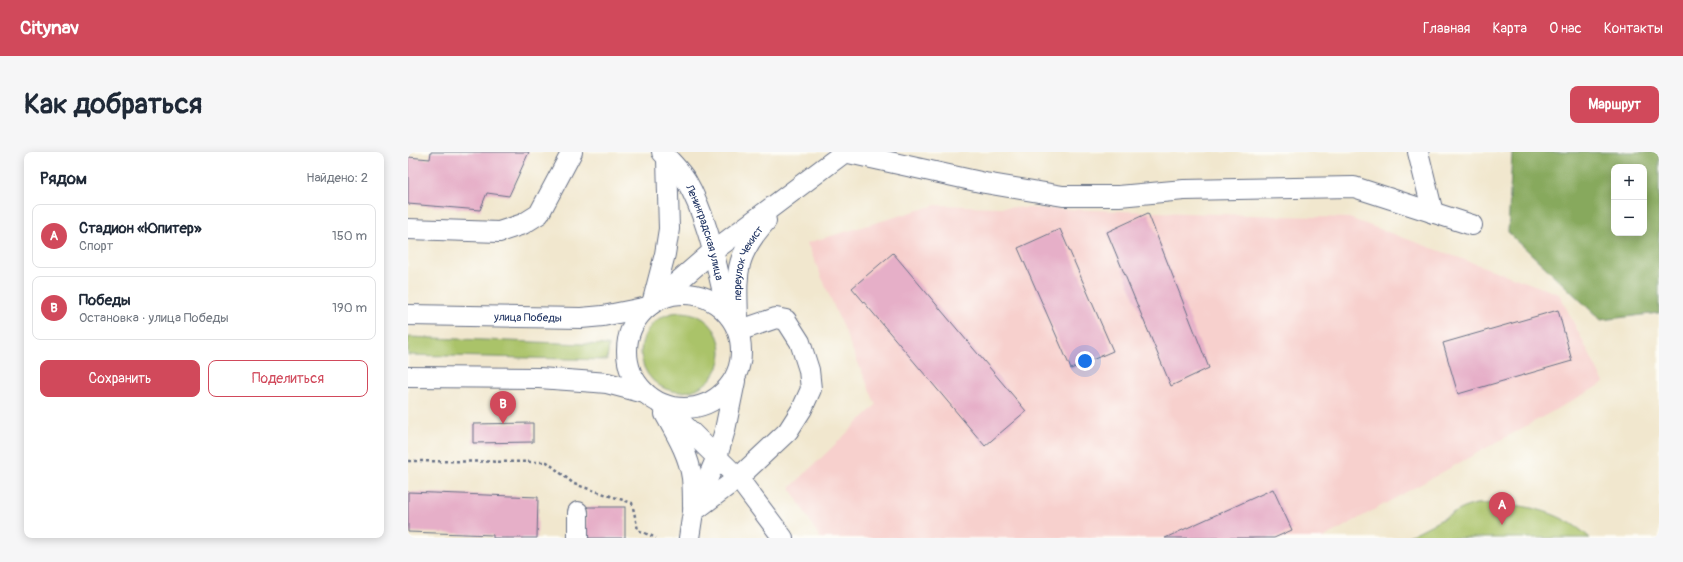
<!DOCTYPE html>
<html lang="ru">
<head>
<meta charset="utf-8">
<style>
  :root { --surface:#fff; --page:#f6f6f7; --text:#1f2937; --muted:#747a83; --line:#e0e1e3; --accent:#d1495b }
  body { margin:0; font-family:Pangolin,sans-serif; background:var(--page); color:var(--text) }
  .controls { position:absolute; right:12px; top:12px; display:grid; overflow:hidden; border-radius:8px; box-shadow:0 2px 10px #0003 }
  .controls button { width:36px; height:36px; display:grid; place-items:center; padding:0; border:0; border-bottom:1px solid var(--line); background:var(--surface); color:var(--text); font:20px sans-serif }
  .you { position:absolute; left:677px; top:209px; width:14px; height:14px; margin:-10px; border:3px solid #fff; border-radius:50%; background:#1a73e8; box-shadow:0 0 0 6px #1a73e833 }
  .badge { display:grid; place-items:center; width:26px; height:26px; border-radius:50%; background:var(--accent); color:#fff; font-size:13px; font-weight:700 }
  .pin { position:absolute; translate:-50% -33px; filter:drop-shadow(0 1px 2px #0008) }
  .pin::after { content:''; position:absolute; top:21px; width:14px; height:12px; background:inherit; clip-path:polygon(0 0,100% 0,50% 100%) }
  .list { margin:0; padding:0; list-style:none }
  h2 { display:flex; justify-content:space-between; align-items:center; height:52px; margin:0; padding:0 16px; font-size:17px }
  h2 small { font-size:13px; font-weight:400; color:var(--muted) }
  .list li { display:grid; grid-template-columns:26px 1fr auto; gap:12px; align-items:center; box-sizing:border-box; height:64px; margin:0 8px 8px; padding:0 8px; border:1px solid var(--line); border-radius:8px }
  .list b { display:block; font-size:15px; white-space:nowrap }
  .list p { margin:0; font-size:13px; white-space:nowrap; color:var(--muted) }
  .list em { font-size:13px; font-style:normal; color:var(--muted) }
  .actions { display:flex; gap:8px; padding:12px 16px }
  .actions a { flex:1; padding:9px 0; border:1px solid var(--accent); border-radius:8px; text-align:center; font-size:14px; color:var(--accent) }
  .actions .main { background:var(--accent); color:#fff }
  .map { position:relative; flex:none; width:1251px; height:386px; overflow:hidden; border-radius:8px }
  header { display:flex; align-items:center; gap:24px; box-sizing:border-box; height:56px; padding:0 20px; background:var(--accent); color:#fff }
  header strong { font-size:19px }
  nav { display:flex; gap:22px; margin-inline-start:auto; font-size:14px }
  .intro { display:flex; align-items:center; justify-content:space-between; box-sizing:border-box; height:96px; padding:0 24px }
  h1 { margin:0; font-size:28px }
  .button { padding:10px 18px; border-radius:8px; background:var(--accent); color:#fff; font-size:14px; font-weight:700 }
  main { display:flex; gap:24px; padding:0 24px }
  aside { flex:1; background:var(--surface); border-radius:8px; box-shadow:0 2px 10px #0003 }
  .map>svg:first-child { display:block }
  .built { fill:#f7d0cd }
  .green { fill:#aac369; stroke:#627964 }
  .forest { fill:#87a95d; stroke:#516c5e; fill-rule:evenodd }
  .building { fill:#e6afc8 }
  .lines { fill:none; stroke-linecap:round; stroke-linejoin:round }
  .minor-casing { stroke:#666f85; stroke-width:22 }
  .path { stroke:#666f85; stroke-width:2.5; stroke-dasharray:3 3; stroke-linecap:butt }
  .minor { stroke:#fff; stroke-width:20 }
  .labels { text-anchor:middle; stroke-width:3; stroke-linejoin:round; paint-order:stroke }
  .street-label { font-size:11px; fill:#1b2f5e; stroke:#fdfcf7 }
</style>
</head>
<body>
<header>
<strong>Citynav</strong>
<nav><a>Главная</a><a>Карта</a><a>О нас</a><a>Контакты</a></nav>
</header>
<div class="intro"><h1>Как добраться</h1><a class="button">Маршрут</a></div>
<main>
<aside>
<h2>Рядом<small>Найдено: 2</small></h2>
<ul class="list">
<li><span class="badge">A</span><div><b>Стадион «Юпитер»</b><p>Спорт</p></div><em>150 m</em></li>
<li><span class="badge">B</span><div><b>Победы</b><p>Остановка · улица Победы</p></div><em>190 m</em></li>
</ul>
<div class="actions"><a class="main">Сохранить</a><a>Поделиться</a></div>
</aside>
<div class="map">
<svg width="1251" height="386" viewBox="0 0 1251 386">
  <rect width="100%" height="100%" fill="#fdfcf7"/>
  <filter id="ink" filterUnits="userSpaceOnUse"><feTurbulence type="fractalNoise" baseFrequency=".025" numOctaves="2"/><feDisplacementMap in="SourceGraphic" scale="8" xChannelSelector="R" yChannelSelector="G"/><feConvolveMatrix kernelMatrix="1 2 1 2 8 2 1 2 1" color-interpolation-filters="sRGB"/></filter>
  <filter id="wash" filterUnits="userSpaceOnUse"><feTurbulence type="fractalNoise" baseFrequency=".012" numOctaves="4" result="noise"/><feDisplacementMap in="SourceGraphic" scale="16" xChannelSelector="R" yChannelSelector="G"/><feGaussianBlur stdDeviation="0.9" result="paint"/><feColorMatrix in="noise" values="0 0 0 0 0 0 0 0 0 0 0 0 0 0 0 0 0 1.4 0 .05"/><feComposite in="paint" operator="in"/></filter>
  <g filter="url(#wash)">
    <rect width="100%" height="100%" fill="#f1e7ce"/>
    <polygon class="built" points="528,53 941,66 1151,142 1196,231 915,386 412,386 382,336 468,253 399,91"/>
    <g class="green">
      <circle cx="273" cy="200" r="40"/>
      <polygon points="0,185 201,193 199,208 0,203"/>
      <path d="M1068,352c41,-2 84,5 114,34h-185l61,-31z"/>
    </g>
    <path class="forest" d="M1104,0h147v161l-58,7 -93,-88zM1206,15h30v66h-30z"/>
    <g id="blocks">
      <g class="building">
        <polygon points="23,0 121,0 101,44 79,41 72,58 0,52 0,5 22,7"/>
        <polygon points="740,61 801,216 763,234 699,80"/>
        <polygon points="652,77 705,199 663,217 610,96"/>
        <polygon points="485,101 618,259 577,294 444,136"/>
        <polygon points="1150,158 1164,209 1050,242 1035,191"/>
        <polygon points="125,271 125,290 65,291 65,272"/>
        <polygon points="865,337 884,378 866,386 757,386"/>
        <polygon points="0,340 130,345 129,386 85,386 85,383 0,380"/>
        <rect x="178" y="355" width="39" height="31"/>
      </g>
    </g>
  </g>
  <g filter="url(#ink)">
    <use href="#blocks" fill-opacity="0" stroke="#666f85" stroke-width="1"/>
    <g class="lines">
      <g class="minor-casing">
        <g id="minor">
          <path id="s1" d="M254,0c8,9 17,17 24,28 23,40 31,89 42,134"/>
          <polyline points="436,0 577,31 655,44 711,44 776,38 946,35 1064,73"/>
          <polyline points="1010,0 1025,61"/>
          <polyline points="0,77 91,80 115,72 131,62 164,0"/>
          <circle cx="276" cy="199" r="57"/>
          <polyline points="251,146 304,100 437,0"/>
          <polyline points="244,152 257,102 261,77 259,7"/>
          <path id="s2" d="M0,163l173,3 22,-2 45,-9"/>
          <path id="s3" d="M330,169c-1,-47 -5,-63 28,-100"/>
          <polyline points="0,225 131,226 187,230 199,231 237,241"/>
          <polyline points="260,255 276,273 330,326 375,386"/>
          <path d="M257,262c11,20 24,41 27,64 1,10 1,19 1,29"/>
          <polyline points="170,360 170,386"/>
          <polyline points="285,360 330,326 380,279 394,257 403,237 401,218 392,190 378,168 368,166 330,179"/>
          <polyline points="281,386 285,360 309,305 317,278 327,229"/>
        </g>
      </g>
      <polyline class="path" points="0,309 139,310 166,332 224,351 230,378 248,386"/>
      <use href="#minor" class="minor"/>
    </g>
  </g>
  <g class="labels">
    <g class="street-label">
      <text dy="4" stroke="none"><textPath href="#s1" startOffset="93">Ленинградская улица</textPath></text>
      <text dy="4" stroke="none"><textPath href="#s3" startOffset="60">переулок Чекист</textPath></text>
      <text dy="4" stroke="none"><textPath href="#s2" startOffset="120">улица Победы</textPath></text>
    </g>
  </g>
</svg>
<div class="controls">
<button>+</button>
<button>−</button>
</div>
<div class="you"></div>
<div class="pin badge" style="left:1094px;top:373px">A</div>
<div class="pin badge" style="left:95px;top:272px">B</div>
</div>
</main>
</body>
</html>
